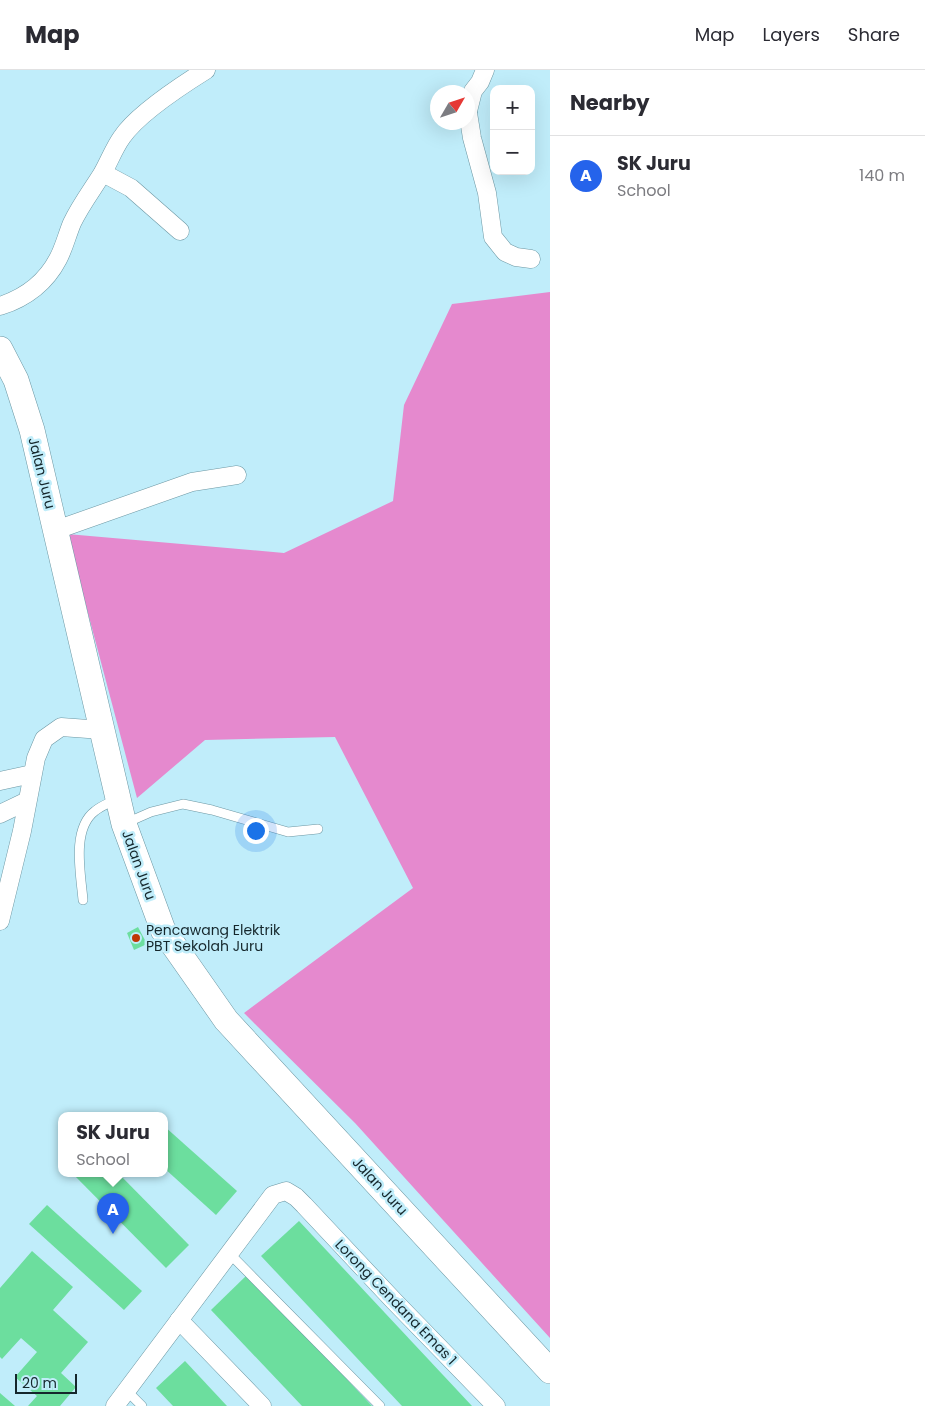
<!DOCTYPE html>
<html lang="en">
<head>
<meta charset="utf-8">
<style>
  :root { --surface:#fff; --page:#f2f2f3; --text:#2b2b33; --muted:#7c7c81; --line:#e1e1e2; --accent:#2563eb }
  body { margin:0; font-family:Poppins,sans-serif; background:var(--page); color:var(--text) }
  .controls { position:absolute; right:15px; top:15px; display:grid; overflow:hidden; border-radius:10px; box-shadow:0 5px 20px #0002 }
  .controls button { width:45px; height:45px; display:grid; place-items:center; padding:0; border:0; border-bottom:1px solid var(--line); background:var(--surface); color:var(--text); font:25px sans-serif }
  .compass { position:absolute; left:430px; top:15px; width:45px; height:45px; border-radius:50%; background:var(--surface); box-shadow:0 5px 20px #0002; rotate:51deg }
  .scale { position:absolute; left:15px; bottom:12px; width:62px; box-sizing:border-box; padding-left:5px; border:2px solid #15272c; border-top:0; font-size:14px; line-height:18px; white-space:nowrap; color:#15272c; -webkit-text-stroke:4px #c0edfa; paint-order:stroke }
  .you { position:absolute; left:255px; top:760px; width:18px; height:18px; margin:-12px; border:4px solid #fff; border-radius:50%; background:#1a73e8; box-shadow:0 0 0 8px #1a73e833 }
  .badge { display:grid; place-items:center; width:32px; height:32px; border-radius:50%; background:var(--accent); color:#fff; font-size:16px; font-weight:700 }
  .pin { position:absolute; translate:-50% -41px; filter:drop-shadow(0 1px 2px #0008) }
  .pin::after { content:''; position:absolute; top:26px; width:18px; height:15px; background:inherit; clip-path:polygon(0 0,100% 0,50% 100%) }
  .popup { position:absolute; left:58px; top:1042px; width:110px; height:65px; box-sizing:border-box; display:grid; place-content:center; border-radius:10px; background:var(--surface); filter:drop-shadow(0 1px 4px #0005); font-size:16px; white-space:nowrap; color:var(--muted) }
  .popup b { font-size:19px; color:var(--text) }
  .popup::after { content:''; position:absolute; left:50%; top:100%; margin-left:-10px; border:10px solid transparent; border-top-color:var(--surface) }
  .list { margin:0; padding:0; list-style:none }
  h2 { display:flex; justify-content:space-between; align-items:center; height:65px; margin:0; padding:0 20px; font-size:21px }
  h2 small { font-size:16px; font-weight:400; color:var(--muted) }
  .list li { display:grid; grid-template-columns:32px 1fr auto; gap:15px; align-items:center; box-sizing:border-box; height:80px; padding:0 20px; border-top:1px solid var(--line) }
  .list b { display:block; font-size:19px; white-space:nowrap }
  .list p { margin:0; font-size:16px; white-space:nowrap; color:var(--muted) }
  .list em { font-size:16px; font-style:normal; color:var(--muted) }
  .map { position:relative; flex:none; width:550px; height:1336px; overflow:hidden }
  header { display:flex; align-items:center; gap:30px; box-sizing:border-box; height:70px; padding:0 25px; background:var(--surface); border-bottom:1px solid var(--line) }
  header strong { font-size:24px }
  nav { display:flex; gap:28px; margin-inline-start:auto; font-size:18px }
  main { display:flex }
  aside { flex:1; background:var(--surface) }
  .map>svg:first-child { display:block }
  .forest { fill:#e589ce }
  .building { fill:#6cde9e }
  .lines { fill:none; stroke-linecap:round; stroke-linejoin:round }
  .lane-casing { stroke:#6c97a3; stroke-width:10 }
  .street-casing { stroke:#6c97a3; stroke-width:19 }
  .secondary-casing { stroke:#6c97a3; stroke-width:26 }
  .lane { stroke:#fff; stroke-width:9 }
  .street { stroke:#fff; stroke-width:18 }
  .secondary { stroke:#fff; stroke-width:25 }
  .poi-dot { fill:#bf3703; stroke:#c0edfa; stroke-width:2 }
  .labels { text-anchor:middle; stroke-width:5; stroke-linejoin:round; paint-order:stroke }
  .street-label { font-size:14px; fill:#15272c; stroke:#c0edfa }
  .poi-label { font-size:14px; fill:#15272c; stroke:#c0edfa; text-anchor:start }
</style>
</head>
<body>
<header>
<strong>Map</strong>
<nav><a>Map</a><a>Layers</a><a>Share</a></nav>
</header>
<main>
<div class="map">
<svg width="550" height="1336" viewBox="0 0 550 1336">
  <rect width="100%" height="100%" fill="#c0edfa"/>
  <polygon class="forest" points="550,222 550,1268 355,1053 244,943 413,818 335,667 205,670 137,728 67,464 284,483 393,431 404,335 452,234"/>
  <g class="building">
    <polygon points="138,857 147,874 134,880 127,863"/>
    <polygon points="164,1056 237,1121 216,1145 164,1098"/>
    <polygon points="72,1103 118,1103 189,1175 166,1198"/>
    <polygon points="47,1135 142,1221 124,1240 29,1154"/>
    <polygon points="299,1151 472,1336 402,1336 261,1186"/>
    <polygon points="32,1181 73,1217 53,1240 88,1272 61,1303 76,1317 60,1336 28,1336 37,1326 15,1307 37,1282 21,1268 2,1289 0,1287 0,1218"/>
    <polygon points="248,1204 372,1336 302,1336 211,1240"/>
    <polygon points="185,1291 227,1336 173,1336 156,1318"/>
    <polygon points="0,1323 15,1336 0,1336"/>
  </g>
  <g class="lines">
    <g class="lane-casing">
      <g id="lane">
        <polyline points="126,753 151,742 183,734 212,740 288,762 318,759"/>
        <path d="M83,830c-2,-25 -12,-71 12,-89 6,-5 14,-8 20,-11"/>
        <polyline points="229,1183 380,1336"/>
        <polyline points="126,1320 142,1336"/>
      </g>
    </g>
    <g class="street-casing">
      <g id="street">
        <polyline points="468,41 473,21 480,12 485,0"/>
        <polyline points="468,43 472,68 487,123 493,167 505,182 516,187 531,189"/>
        <polyline points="103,103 131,118 180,161"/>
        <path d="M0,236c25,-8 46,-24 58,-47 6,-11 9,-24 14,-36 8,-17 20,-33 30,-49 7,-12 12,-26 20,-37 15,-22 60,-52 84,-67"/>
        <polyline points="56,460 192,412 237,405"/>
        <polyline points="0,711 32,704"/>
        <polyline points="0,744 27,731"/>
        <polyline points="0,851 22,761 36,688 44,669 61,657 102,660"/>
        <polyline points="179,1250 262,1336"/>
        <polyline points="115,1336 273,1125 286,1121 296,1127 304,1135 394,1231 496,1336"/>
      </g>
    </g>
    <g class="secondary-casing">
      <polyline id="secondary" points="0,279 16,310 32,360 124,754 163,860 226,950 550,1301"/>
    </g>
    <use href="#lane" class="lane"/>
    <use href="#street" class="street"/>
    <use href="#secondary" class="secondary"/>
  </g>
  <circle class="poi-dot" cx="136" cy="868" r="5"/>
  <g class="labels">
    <g class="street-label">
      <text transform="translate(42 403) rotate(76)" y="5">Jalan Juru</text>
      <text transform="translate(139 795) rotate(70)" y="5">Jalan Juru</text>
      <text transform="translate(380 1116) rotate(47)" y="5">Jalan Juru</text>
      <text transform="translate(396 1232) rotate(46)" y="5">Lorong Cendana Emas 1</text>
    </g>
    <g class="poi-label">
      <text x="146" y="865">Pencawang Elektrik<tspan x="146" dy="16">PBT Sekolah Juru</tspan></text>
    </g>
  </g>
</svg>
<div class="controls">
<button>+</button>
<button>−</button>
</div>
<svg class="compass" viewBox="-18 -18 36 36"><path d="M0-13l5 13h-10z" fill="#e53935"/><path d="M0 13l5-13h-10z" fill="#7c7c81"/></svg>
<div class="scale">20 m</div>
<div class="you"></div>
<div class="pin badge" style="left:113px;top:1164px">A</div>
<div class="popup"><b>SK Juru</b>School</div>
</div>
<aside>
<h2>Nearby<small></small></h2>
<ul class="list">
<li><span class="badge">A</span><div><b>SK Juru</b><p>School</p></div><em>140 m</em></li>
</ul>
</aside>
</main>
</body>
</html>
